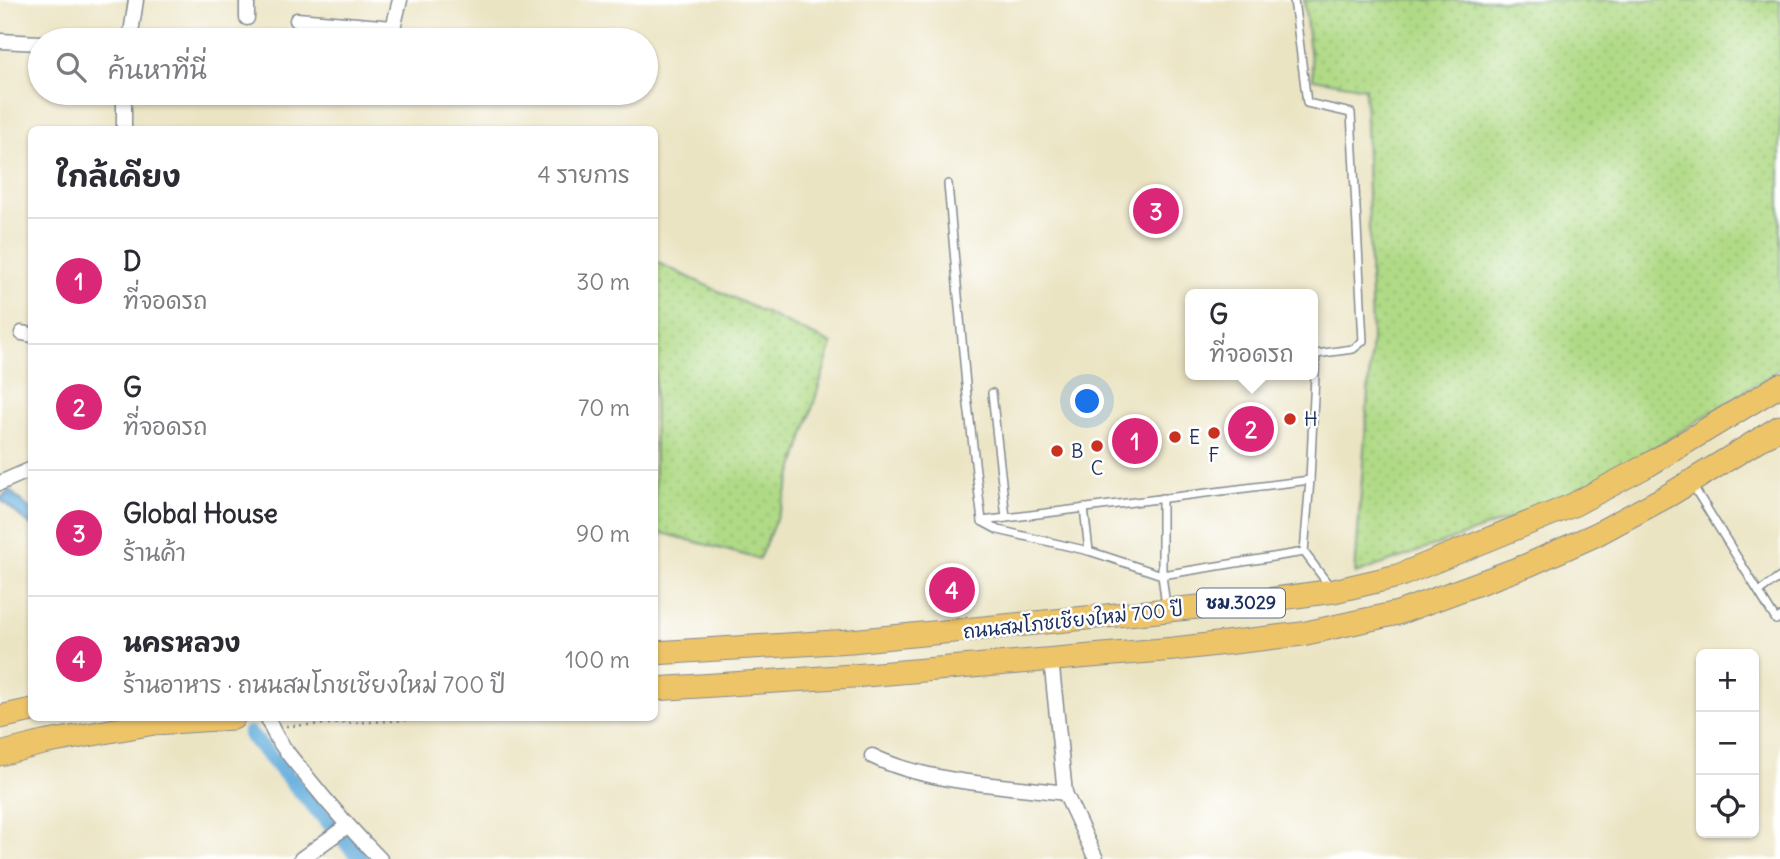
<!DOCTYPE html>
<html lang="th">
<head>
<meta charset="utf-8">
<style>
  :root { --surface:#fff; --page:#f2f2f3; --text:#2b2b33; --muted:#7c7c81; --line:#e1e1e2; --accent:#db2777 }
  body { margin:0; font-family:Delius,"Playpen Sans Thai",sans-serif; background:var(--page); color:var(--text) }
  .controls { position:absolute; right:21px; bottom:21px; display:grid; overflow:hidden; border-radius:10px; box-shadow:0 2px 5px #0004 }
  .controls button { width:63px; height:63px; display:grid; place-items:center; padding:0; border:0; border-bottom:2px solid var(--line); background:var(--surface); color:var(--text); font:35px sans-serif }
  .you { position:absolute; left:1088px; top:402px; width:24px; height:24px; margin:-18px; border:5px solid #fff; border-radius:50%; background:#1a73e8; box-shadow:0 0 0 10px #1a73e833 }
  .badge { display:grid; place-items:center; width:46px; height:46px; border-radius:50%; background:var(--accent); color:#fff; font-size:23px; font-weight:700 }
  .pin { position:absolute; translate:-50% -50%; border:4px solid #fff; box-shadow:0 2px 7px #0006 }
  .popup { position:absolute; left:1185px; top:289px; width:133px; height:91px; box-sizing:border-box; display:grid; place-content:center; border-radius:10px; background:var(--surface); filter:drop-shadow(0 2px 5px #0005); font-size:23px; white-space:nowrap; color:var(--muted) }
  .popup b { font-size:26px; color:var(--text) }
  .popup::after { content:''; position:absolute; left:50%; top:100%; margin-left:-14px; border:14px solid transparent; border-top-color:var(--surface) }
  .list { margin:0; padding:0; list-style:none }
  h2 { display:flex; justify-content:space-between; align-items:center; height:91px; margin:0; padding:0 28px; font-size:30px }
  h2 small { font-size:23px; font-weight:400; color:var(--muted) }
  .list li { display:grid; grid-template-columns:46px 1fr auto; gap:21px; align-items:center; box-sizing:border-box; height:126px; padding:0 28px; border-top:2px solid var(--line) }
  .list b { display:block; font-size:26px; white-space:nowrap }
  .list p { margin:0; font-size:23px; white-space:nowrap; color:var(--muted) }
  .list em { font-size:23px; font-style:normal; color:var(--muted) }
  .icon { flex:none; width:38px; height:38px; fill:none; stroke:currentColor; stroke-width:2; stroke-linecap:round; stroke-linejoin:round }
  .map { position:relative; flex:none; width:1780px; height:859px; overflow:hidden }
  .search { position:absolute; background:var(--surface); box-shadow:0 2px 5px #0004; left:28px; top:28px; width:630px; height:77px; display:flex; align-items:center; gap:18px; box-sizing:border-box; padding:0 24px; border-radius:38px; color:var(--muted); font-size:26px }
  .panel { position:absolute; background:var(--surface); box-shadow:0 2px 5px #0004; left:28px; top:126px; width:630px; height:595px; border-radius:10px }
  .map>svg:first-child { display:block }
  .grass { fill:url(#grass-dots); stroke:#668472; stroke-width:2 }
  .water { fill:url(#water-ripples); stroke:#406e9c; stroke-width:2 }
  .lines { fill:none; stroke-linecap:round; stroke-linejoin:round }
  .canal { stroke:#64addb; stroke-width:16 }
  .service-casing { stroke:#838a90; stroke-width:10 }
  .minor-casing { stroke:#838a90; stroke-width:17 }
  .primary-casing { stroke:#838a90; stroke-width:25 }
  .path { stroke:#838a90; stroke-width:2.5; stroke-dasharray:2 5; stroke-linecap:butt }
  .service { stroke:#fff; stroke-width:7 }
  .minor { stroke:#fff; stroke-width:14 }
  .primary { stroke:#eec469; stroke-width:23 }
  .poi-dot { fill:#c8321e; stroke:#fff; stroke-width:2.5 }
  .labels { text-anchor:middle; stroke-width:5; stroke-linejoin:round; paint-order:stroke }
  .shield { fill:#fff; stroke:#5f6d8e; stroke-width:2 }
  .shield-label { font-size:18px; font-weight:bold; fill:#1b2f5e }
  .poi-label { font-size:19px; fill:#1b2f5e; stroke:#fff; text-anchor:start }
  .street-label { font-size:19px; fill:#1b2f5e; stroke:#fff }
</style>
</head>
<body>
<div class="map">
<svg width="1780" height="859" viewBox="0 0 1780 859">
  <defs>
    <pattern id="grass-dots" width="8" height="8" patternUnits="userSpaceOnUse" patternTransform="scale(1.75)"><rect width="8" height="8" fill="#b0da86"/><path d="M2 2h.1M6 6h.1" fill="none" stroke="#97bb76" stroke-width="1.8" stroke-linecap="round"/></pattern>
    <pattern id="water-ripples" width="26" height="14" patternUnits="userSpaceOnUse" patternTransform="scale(1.75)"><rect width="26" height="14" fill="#64addb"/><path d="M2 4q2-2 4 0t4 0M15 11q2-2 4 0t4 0" fill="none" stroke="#528db5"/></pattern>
  </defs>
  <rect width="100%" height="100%" fill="#fff"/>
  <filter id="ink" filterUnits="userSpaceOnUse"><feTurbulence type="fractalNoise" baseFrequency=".0143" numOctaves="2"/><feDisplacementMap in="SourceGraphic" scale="14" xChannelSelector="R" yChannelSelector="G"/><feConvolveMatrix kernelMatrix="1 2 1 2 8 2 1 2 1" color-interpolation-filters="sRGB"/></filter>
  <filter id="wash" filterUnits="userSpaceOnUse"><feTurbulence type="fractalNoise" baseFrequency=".00686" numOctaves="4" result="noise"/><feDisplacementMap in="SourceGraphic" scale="28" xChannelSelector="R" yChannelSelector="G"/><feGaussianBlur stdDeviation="1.57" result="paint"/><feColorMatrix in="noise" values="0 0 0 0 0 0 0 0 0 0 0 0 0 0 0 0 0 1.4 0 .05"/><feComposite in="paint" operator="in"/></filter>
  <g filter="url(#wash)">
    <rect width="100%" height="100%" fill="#ebe4c3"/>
    <g class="grass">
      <polygon points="1304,0 1780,0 1780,369 1647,453 1554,503 1355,574 1372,337 1365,88 1313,79"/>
      <polygon points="654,261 832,344 783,503 759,559 655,531"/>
    </g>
    <polygon class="water" points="9,490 31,510 31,526 0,499"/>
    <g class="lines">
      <polyline class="canal" points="250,734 361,859"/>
    </g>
  </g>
  <g filter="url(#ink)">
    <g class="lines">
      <g class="service-casing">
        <g id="service">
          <polyline points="1294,0 1307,103 1351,113 1363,341 1353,349 1316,354 1310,480 1304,552 1331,588"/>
          <polyline points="948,184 967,396 982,521"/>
          <polyline points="992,393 1006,518"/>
          <polyline points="1693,486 1776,620 1780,617"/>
          <polyline points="1162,498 1162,575 1304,552"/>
          <polyline points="1084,508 1089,551"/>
          <polyline points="982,521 1310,480"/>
          <polyline points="983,522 998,530 1089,551 1162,575 1166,606"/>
          <polyline points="1759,592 1780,577"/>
        </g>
      </g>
      <g class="minor-casing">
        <g id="minor">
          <polyline points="247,0 247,18"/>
          <polyline points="297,20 393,28 400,0"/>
          <polyline points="130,40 136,0"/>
          <polyline points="0,41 40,43"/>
          <polyline points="124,93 124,130"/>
          <polyline points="22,333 32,335"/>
          <polyline points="0,483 32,469"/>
          <polyline points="1051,659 1065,793 1096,859"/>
          <path d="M268,718c7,23 24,40 39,59 23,29 47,56 73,82"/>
          <path d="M872,756c55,27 132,29 193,37"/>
          <polyline points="301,859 347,826"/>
        </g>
      </g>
      <g class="primary-casing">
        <g id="primary">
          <polyline points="654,653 851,641 1260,601 1334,591 1398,576 1573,505 1648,465 1780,385"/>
          <polyline points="654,689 853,676 1174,649 1302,634 1398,613 1528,565 1595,535 1669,495 1780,427"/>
          <polyline points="0,717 32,710"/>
          <polyline points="0,754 43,743 154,723 233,718"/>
        </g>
      </g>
      <polyline class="path" points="286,726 454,718"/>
      <use href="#service" class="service"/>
      <use href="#minor" class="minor"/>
      <use href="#primary" class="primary"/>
    </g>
  </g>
  <g class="poi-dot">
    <circle cx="1290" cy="419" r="7"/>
    <circle cx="1214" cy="433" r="7"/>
    <circle cx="1175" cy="437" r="7"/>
    <circle cx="1097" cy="446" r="7"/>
    <circle cx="1057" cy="451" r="7"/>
  </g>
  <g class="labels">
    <rect class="shield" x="1197" y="588.5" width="88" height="29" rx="5"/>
    <g class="shield-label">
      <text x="1241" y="609">ชม.3029</text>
    </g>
    <g class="poi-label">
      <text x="1304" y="426">H</text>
      <text x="1189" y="444">E</text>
      <text x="1071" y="458">B</text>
      <text x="1214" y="462" text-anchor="middle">F</text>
      <text x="1097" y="475" text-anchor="middle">C</text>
    </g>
    <g class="street-label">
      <text transform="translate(1073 620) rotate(-6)" y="7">ถนนสมโภชเชียงใหม่ 700 ปี</text>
    </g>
  </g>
</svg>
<div class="controls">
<button>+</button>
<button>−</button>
<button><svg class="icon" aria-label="locate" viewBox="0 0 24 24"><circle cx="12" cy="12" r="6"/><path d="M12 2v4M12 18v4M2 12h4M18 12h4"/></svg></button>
</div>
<div class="you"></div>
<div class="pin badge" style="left:1135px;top:441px">1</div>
<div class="pin badge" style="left:1251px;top:429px">2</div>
<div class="popup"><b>G</b>ที่จอดรถ</div>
<div class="pin badge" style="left:1156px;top:211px">3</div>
<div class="pin badge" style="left:952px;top:590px">4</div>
<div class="search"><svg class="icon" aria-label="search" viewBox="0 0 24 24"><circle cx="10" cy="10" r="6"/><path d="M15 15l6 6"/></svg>ค้นหาที่นี่</div>
<section class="panel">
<h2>ใกล้เคียง<small>4 รายการ</small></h2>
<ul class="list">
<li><span class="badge">1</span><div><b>D</b><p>ที่จอดรถ</p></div><em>30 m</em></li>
<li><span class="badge">2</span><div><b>G</b><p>ที่จอดรถ</p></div><em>70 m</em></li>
<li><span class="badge">3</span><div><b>Global House</b><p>ร้านค้า</p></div><em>90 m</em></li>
<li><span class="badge">4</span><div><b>นครหลวง</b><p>ร้านอาหาร · ถนนสมโภชเชียงใหม่ 700 ปี</p></div><em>100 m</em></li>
</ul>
</section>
</div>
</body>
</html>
